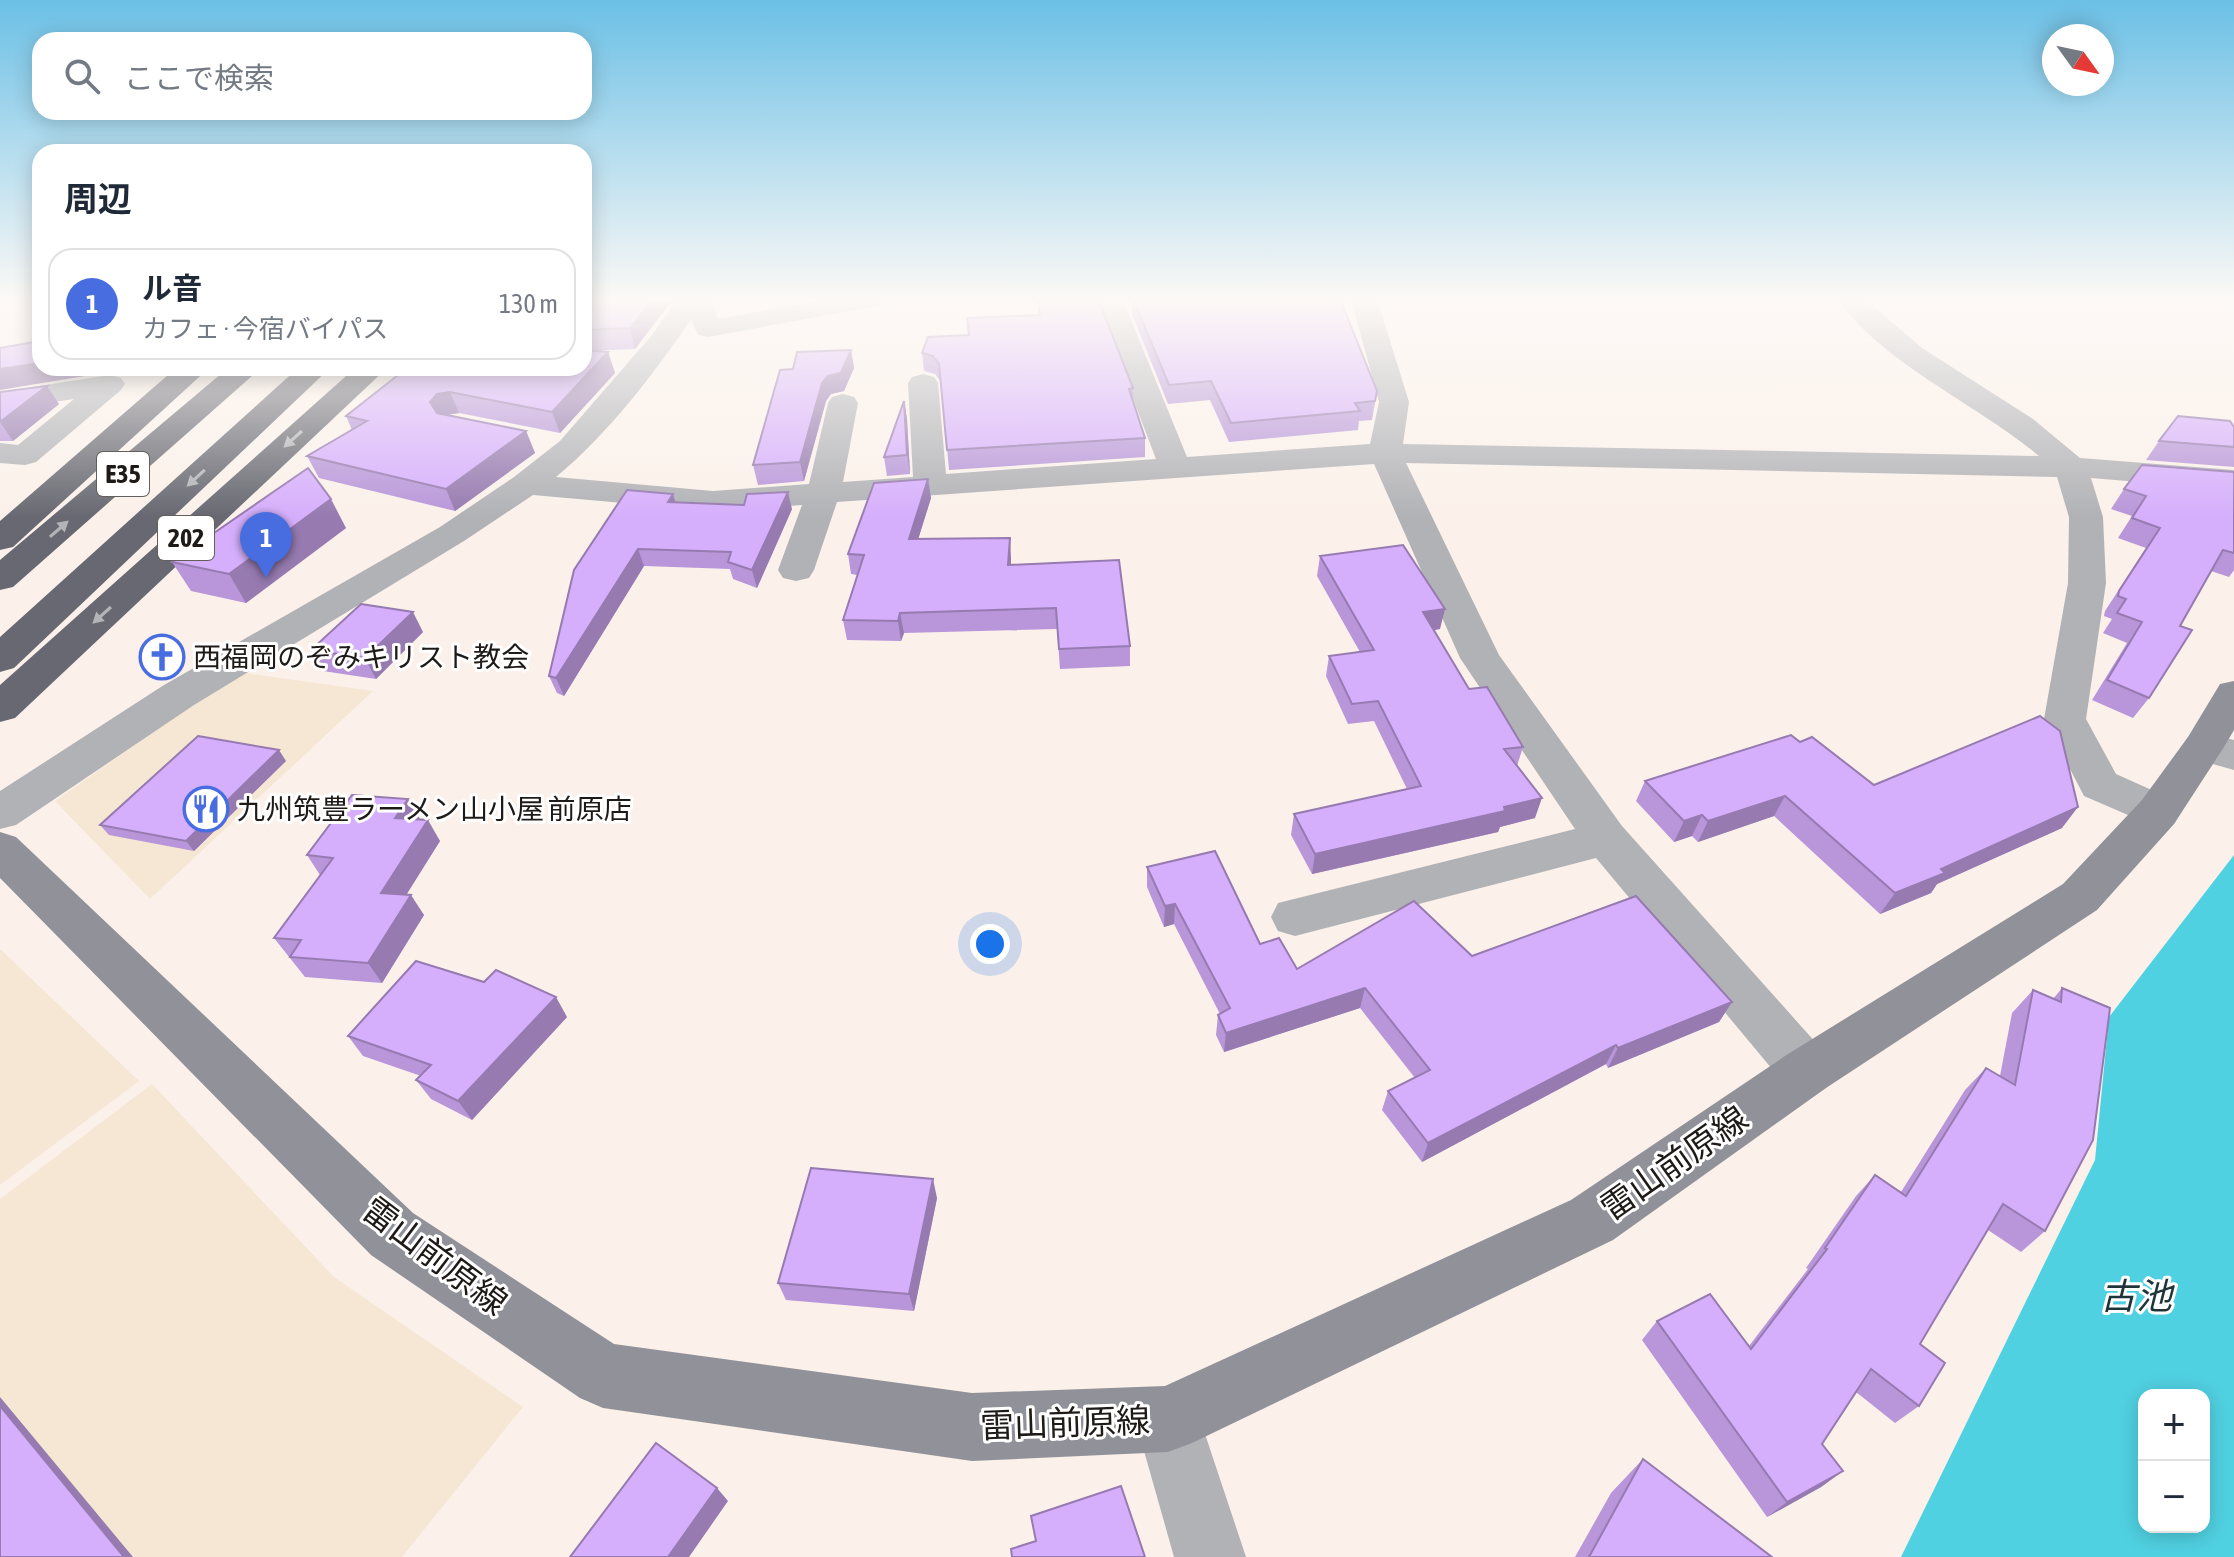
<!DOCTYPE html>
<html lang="ja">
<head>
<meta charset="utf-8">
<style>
  :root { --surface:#fff; --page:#f6f6f7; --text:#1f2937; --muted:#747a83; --line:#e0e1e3; --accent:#486de0 }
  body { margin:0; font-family:"Asap Condensed","Noto Sans JP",sans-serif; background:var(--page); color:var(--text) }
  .controls { position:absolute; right:24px; bottom:24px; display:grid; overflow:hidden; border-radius:16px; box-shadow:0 4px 20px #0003 }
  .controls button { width:72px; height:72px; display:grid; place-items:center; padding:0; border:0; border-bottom:2px solid var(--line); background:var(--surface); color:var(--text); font:40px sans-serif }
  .compass { position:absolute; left:2042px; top:24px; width:72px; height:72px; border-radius:50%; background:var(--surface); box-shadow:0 4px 20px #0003; rotate:123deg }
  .you { position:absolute; left:990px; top:944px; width:28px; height:28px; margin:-20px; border:6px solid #fff; border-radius:50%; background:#1a73e8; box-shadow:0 0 0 12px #1a73e833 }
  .badge { display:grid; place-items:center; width:52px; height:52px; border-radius:50%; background:var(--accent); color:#fff; font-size:26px; font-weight:700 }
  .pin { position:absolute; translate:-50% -66px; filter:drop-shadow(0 2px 4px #0008) }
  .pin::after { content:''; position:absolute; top:42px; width:28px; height:24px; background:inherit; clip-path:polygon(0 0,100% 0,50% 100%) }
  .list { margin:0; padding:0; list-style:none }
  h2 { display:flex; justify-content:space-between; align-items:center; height:104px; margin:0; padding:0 32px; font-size:34px }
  h2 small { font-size:26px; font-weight:400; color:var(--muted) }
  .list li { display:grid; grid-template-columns:52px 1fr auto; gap:24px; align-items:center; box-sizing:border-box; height:112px; margin:0 16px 16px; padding:0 16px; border:2px solid var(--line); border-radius:24px }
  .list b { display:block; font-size:30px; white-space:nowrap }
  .list p { margin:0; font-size:26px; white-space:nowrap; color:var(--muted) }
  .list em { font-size:26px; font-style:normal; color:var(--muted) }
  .icon { flex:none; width:44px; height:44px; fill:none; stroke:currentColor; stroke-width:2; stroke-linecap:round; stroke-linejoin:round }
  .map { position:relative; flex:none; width:2234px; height:1557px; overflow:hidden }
  .search { position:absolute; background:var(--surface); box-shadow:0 4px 20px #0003; left:32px; top:32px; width:560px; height:88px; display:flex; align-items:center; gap:20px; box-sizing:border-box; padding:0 28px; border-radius:24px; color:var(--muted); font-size:30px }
  .panel { position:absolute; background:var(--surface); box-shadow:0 4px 20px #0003; left:32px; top:144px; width:560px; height:232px; border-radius:24px }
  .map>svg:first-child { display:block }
  .commercial { fill:#f5e7d4 }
  .water { fill:#50d1e2; fill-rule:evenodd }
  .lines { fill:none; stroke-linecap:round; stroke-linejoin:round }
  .street { fill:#b1b2b6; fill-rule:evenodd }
  .secondary { fill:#919299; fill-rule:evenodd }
  .highway { fill:#676871; fill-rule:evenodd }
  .wall { fill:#b896d9 }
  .shaded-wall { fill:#967ab0 }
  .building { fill:#d6affc; stroke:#967ab0; stroke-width:2 }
  .oneway { fill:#b3b4b8 }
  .labels { text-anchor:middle; stroke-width:6; stroke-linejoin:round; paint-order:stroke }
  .shield { fill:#fff; stroke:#625f5d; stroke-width:2 }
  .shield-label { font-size:26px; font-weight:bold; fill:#1e1a18 }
  .poi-label { font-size:28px; fill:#1e1a18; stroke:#fff; text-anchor:start }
  .near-street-label { font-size:34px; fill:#1e1a18; stroke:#fff }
  .near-water-label { font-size:36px; font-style:italic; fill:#1e3438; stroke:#fff }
</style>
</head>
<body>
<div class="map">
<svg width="2234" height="1557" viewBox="0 0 2234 1557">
  <rect width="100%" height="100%" fill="#fbf1ea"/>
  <g class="commercial">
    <polygon points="239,672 373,691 150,899 55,801"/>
    <polygon points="0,949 139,1081 0,1185"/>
    <polygon points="152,1084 334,1277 523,1407 402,1557 0,1557 0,1199"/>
  </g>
  <path class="water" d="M2234,855v702h-333l194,-397 14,-143zM2144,1395h60v132h-60z"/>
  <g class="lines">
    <g class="street">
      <path d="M677,299h34l7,20 110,-20h57l-3,6 -10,2 -164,30 -10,-2 -7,-16c-36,54 -85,117 -135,158l157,14 96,-7 19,-81 4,-6 11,-3 11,3 4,6 -15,79 70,-5 -5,-94 4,-6 11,-3 11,3 4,6 8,91 210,-15 -57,-149 4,-6h20l4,6 60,147 183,-13 9,-42 -28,-103h26l32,103 -6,42 636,12c-60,-51 -158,-93 -201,-157h27l57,49 111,71 47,39 154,12v20l-143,-12 12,39 3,66 -20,136 30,55 58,26 7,12 -7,12 -16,4 -74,-32 -40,-77 24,-136 1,-66 -12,-40 -651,-14 93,192 123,171 204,228 8,17 -8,17 -19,7 -19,-7 -192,-230 -301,78 -17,-5 -7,-14 7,-14 297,-74 -115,-171 -86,-194 -537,38 -23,68 -5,8 -13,3 -13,-3 -5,-8 24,-65 -89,6 -180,-16 -69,46 -270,164 -178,120 -16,4v-38l164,-106 276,-158 74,-50 46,-36 92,-106z"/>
      <polygon points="110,375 121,378 125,384 121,390 36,462 25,465 0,463 0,443 18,445 74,399 0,410 0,392"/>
      <polygon points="2203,732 2234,740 2234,770 2188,757 2182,747 2188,737"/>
      <polygon points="1168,1386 1192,1395 1246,1557 1174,1557 1135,1419 1144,1395"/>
    </g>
    <polygon class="secondary" points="2234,681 2234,730 2224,747 2174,824 2097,910 1826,1088 1613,1240 1192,1443 1168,1452 972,1461 603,1408 580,1398 371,1255 0,878 0,832 16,837 413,1213 614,1344 972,1393 1165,1386 1571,1200 1788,1054 2063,884 2142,800 2188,737 2220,684"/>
    <g class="highway">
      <polygon points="176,368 209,368 13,547 0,550 0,521"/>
      <polygon points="228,368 261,368 13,587 0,590 0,560"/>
      <polygon points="298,368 330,368 14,668 0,672 0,637"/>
      <polygon points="355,368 387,368 15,718 0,722 0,685"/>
    </g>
  </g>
  <g class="wall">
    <polygon points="584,299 673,299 635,349 589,351 608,352 615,373 560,433 459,413 446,415 526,431 535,453 455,511 319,478 307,456 352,430 346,416 407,368 584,368"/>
    <polygon points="1132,299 1340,299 1377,391 1372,420 1359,421 1358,430 1229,442 1210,400 1168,404 1132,314"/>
    <polygon points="1038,301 1133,388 1133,401 1145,438 1145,457 949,470 941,382 935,374 924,371 922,353 969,335 1039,315"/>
    <polygon points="851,350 854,368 844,391 831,394 826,401 804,481 758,485 753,465 793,369"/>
    <polygon points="0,392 59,404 13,441 0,441"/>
    <polygon points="904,401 907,419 910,474 887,476 884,457"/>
    <polygon points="2234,427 2234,467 2146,460 2159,441"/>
    <polygon points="2234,472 2234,570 2229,577 2211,571 2180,626 2149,698 2133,718 2092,700 2127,643 2103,633 2112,619 2104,616 2105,611 2146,548 2118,538 2132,516 2111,509 2124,489"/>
    <polygon points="928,479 931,498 918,539 1011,558 1011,565 1130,646 1130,666 1060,669 1057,629 904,633 901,641 847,640 843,620 857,575 851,574 848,554"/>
    <polygon points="673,494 675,502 792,509 757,588 733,579 730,569 644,566 564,696 557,693 549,676"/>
    <polygon points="346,528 246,603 191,591 172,562"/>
    <polygon points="1320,556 1440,629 1434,630 1469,689 1523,747 1517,766 1535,818 1500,827 1498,832 1312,874 1291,835 1294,814 1407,789 1374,721 1348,724 1326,676 1329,656 1360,652 1317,576"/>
    <polygon points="423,632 376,679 323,671 311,650"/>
    <polygon points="1800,742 1874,785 2062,828 1937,884 1931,893 1880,914 1774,816 1698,842 1692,836 1674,842 1636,801 1645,781"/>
    <polygon points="286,761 194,851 109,835 100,825"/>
    <polygon points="420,819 440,841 406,894 424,915 382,983 305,977 274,938 320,875 307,855"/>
    <polygon points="1147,867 1297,969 1472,956 1732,1002 1719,1022 1608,1068 1606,1064 1422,1162 1382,1110 1388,1091 1415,1078 1360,1008 1224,1052 1216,1035 1218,1015 1220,1014 1174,924 1164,927 1147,887"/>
    <polygon points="2062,988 2045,1231 2021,1252 1988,1230 1920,1344 1919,1406 1895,1423 1856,1392 1822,1444 1843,1471 1821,1487 1767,1517 1642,1340 1657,1321 1749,1346 1808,1269 1806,1268 1856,1196 1875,1175 1901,1192 1965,1090 1986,1068 2000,1076 2012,1013 2033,990 2053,999"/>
    <polygon points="567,1017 472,1120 431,1099 416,1080 421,1076 363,1056 348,1036"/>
    <polygon points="937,1198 914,1311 786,1300 778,1283"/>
    <polygon points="1643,1459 1772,1557 1575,1557 1611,1493"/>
  </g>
  <g class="shaded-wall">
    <polygon points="653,299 673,299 635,349 630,328"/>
    <polygon points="851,350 854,368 844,391 831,394 826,401 804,481 800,462 822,383"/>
    <polygon points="608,352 615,373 560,433 552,412"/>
    <polygon points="40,363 40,368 105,368 97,374 0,390 0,369"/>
    <polygon points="47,386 59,404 13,441 0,422"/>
    <polygon points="450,392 459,413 446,415 440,423 430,402 437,394"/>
    <polygon points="904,401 907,419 910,474 907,455"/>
    <polygon points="526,431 535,453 455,511 446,489"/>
    <polygon points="928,479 931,498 912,559 909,539"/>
    <polygon points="788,492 792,509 757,588 752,570"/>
    <polygon points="673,494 678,511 668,502"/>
    <polygon points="331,499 346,528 246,603 229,574"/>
    <polygon points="1010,538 1011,558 1010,585 1008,565"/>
    <polygon points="638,549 644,566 564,696 556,678"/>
    <polygon points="1445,609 1440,629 1419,632 1423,612"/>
    <polygon points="413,612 423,632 376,679 365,658"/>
    <polygon points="900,613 904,633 901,641 898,621"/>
    <polygon points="279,750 286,761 194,851 186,841"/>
    <polygon points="1785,796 1774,816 1698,842 1708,821"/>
    <polygon points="1542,798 1535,818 1500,827 1498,832 1312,874 1315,854"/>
    <polygon points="408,799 420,819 395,818"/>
    <polygon points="2078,807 2062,828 1937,884 1931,893 1880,914 1895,893 1941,869"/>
    <polygon points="1702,815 1692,836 1674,842 1684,821"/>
    <polygon points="428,820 440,841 395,913 381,893"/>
    <polygon points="411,895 424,915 382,983 368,963"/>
    <polygon points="1175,904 1174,924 1164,927 1165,906"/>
    <polygon points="1365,988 1360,1008 1224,1052 1226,1033"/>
    <polygon points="556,997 567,1017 472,1120 458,1101"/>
    <polygon points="1732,1002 1719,1022 1608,1068 1618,1048"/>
    <polygon points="1616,1045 1606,1064 1422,1162 1428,1143"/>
    <polygon points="933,1179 937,1198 914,1311 909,1294"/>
    <polygon points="0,1397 133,1557 124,1557 0,1406"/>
    <polygon points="1843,1471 1821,1487 1767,1517 1787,1502"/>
    <polygon points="717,1488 728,1501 689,1557 668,1557"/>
  </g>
  <g class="building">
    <polygon points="584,299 653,299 630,328 584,330"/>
    <polygon points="1076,299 1098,299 1133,388 1129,389 1145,438 947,450 939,364 933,356 922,353 928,337 969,335 967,318 1040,315 1038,301"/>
    <polygon points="1133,299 1340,299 1377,391 1375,401 1355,403 1360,411 1231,423 1211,381 1169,385"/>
    <polygon points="40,341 40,363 0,369 0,348"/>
    <polygon points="584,350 608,352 552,412 450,392 437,394 430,402 437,413 526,431 446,489 307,456 367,421 346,416 407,368 584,368"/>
    <polygon points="851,350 841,373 828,376 822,383 800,462 753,465 780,370 793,369 797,352"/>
    <polygon points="47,386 0,422 0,392"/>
    <polygon points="904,401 907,455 884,457"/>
    <polygon points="2178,416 2230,421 2234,427 2234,447 2159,441"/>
    <polygon points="2142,465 2234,472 2234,553 2223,550 2180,626 2192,630 2149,698 2107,680 2142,622 2117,613 2126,599 2118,596 2119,591 2160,528 2132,518 2146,496 2124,489"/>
    <polygon points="308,468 331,499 229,574 172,562"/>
    <polygon points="928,479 909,539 1010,538 1008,565 1119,560 1130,646 1059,649 1056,608 900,613 898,621 843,620 864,555 848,554 874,483"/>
    <polygon points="627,490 673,494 668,502 744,505 747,494 788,492 752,570 728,562 731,552 638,549 556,678 549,676 574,570"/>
    <polygon points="1403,545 1445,609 1423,612 1469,689 1487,687 1523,747 1504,749 1542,798 1504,807 1505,811 1315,854 1294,814 1421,786 1378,701 1352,704 1329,656 1374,650 1320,556"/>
    <polygon points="361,604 413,612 365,658 311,650"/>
    <polygon points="2040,716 2060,731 2078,807 1941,869 1945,873 1895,893 1785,796 1708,821 1702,815 1684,821 1645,781 1791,735 1800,742 1812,737 1874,785"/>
    <polygon points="198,736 279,750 186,841 100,825"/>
    <polygon points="352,795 408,799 395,818 428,820 381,893 411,895 368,963 290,957 301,940 274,938 333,858 307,855"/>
    <polygon points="1215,851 1260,944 1279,938 1297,969 1414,901 1472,956 1636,896 1732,1002 1618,1048 1616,1045 1428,1143 1388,1091 1430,1070 1365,988 1226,1033 1218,1015 1230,1008 1175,904 1165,906 1147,867"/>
    <polygon points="416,961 484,982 496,970 556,997 458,1101 416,1080 431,1065 348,1036"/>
    <polygon points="2062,988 2110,1008 2093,1140 2045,1231 2003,1204 1920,1344 1945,1363 1919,1406 1871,1369 1822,1444 1843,1471 1787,1502 1657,1321 1710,1294 1751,1349 1827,1249 1825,1248 1875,1175 1906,1196 1986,1068 2015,1085 2033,990 2061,1002"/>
    <polygon points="811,1168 933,1179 909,1294 778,1283"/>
    <polygon points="0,1406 124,1557 0,1557"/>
    <polygon points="656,1443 717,1488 668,1557 570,1557"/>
    <polygon points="1643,1459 1772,1557 1589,1557"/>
    <polygon points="1121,1486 1145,1557 1012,1557 1011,1549 1036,1541 1031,1516"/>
  </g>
  <defs><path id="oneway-solid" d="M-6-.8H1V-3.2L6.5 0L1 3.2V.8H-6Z" transform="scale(2)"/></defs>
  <g class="oneway">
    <use href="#oneway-solid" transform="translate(293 439) rotate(138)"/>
    <use href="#oneway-solid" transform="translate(196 478) rotate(137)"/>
    <use href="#oneway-solid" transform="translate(59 529) rotate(-41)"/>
    <use href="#oneway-solid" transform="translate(102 615) rotate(138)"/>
  </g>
  <linearGradient id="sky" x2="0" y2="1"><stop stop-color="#6bc0e6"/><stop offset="0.58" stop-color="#fdf9f6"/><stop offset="1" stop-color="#fdf9f6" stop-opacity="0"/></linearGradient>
  <rect width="2234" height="517" fill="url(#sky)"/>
  <defs>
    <g id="church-ring" transform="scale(2.3)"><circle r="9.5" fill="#fff" stroke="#486de0" stroke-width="1.5"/><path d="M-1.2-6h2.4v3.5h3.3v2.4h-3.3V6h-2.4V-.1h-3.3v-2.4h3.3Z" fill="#486de0"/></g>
    <g id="restaurant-ring" transform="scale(2.3)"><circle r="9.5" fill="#fff" stroke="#486de0" stroke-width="1.5"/><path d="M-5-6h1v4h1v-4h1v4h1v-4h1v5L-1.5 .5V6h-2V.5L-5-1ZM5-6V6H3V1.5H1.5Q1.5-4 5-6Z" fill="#486de0"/></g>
  </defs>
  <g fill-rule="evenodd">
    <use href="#church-ring" x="162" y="657"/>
    <use href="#restaurant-ring" x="206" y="809"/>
  </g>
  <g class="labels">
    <g class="shield">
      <rect x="97" y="452" width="52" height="44" rx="6"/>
      <rect x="158" y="516" width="56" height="44" rx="6"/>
    </g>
    <g class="shield-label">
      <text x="123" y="483">E35</text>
      <text x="186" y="547">202</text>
    </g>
    <g class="poi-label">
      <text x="193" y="667">西福岡のぞみキリスト教会</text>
      <text x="237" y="819">九州筑豊ラーメン山小屋 前原店</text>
    </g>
    <g class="near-street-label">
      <text transform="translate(1674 1163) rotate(-35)" y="12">雷山前原線</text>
      <text transform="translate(435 1256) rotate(37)" y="12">雷山前原線</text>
      <text transform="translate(1065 1423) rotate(-2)" y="12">雷山前原線</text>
    </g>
    <g class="near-water-label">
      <text x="2136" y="1309">古池</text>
    </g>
  </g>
</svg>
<div class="controls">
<button>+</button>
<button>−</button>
</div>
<svg class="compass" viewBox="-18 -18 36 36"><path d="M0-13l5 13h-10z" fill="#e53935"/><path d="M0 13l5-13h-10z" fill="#747a83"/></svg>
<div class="you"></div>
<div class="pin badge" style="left:266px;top:578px">1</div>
<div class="search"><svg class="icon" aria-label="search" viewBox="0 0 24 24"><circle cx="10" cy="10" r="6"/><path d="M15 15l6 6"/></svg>ここで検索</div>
<section class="panel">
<h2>周辺<small></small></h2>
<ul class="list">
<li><span class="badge">1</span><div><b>ル音</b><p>カフェ · 今宿バイパス</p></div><em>130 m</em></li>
</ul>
</section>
</div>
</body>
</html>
